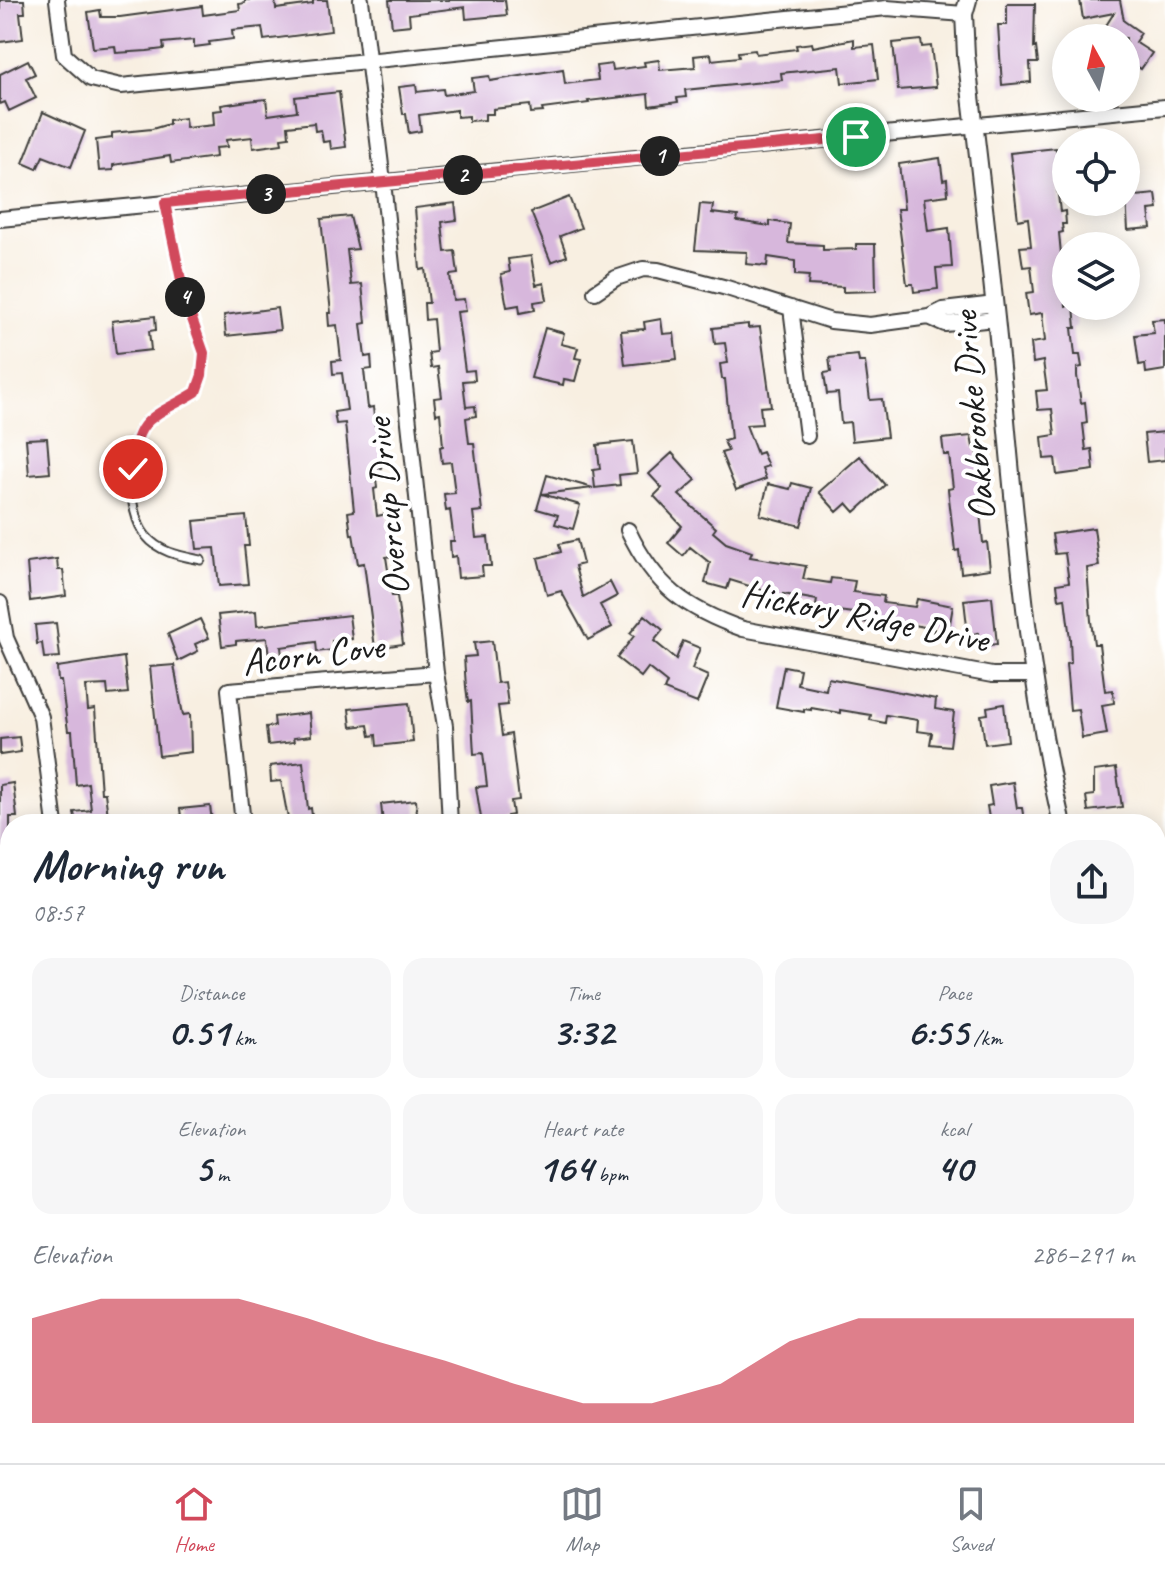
<!DOCTYPE html>
<meta charset="utf-8">
<style>
body{margin:0;font-family:Caveat,sans-serif;background:#f6f6f7;color:#1f2937;height:100vh;display:flex;flex-direction:column;font-size:30px;white-space:nowrap}
*{box-sizing:border-box;margin:0}
p{font-size:26px;color:#747a83}
.icon{flex:none;width:44px;height:44px;fill:none;stroke:currentColor;stroke-width:2;stroke-linecap:round;stroke-linejoin:round}
.map{position:relative;flex:1;overflow:hidden}
.side{position:absolute;left:0px;top:814px;width:1166px;height:650px;display:flex;flex-direction:column;background:#fff;border-radius:32px 32px 0 0;box-shadow:0 4px 20px #0003}
.side>*{flex:none}
.needle{width:52px;rotate:352deg}
.fabs{position:absolute;left:1052px;top:24px;display:grid;gap:16px}
.fabs a{display:grid;place-items:center;width:88px;height:88px;border-radius:50%;background:#fff;box-shadow:0 4px 20px #0003;font-size:40px}
.pin{position:absolute;display:grid;place-items:center;width:68px;height:68px;color:#fff;margin:-34px;border:4px solid #fff;border-radius:50%;box-shadow:0 2px 8px #0007}
.km{position:absolute;width:40px;height:40px;margin:-20px;border-radius:50%;background:#222;color:#fff;font-size:22px;line-height:40px;text-align:center}
.round{display:grid;place-items:center;flex:none;width:84px;height:84px;border-radius:32px;background:#f6f6f7}
.summary{display:flex;align-items:center;justify-content:space-between;height:136px;padding:0 32px}
h1{font-size:44px;font-weight:600;line-height:60px}
.figures{display:grid;grid-template-columns:repeat(3,1fr);gap:12px;height:136px;padding:8px 32px}
.figures div{display:grid;align-content:center;border-radius:20px;background:#f6f6f7;text-align:center}
.figures b{font-size:40px;font-weight:600}
.figures small{font-size:22px;font-weight:400}
.figures p{font-size:22px}
.chart{height:224px;padding:16px 32px}
.chart p{display:flex;justify-content:space-between}
.chart svg{width:100%;height:144px;margin-top:8px;fill:#d1495b;opacity:.7}
.menu{display:flex;justify-content:space-around;align-items:center;height:112px;border-top:2px solid #e0e1e3;background:#fff;font-size:22px;color:#747a83}
.menu a{display:grid;justify-items:center;gap:4px}
.menu .active{color:#d1495b}
.map>svg:first-child{display:block}
.building{fill:#d7b7dc}
.lines{fill:none;stroke-linecap:round;stroke-linejoin:round}
.service-casing{stroke:#3d3c3a;stroke-width:11}
.minor-casing{stroke:#3d3c3a;stroke-width:18}
.tertiary-casing{stroke:#3d3c3a;stroke-width:20}
.service{stroke:#fff;stroke-width:7}
.minor{stroke:#fff;stroke-width:14}
.tertiary{stroke:#fff;stroke-width:16}
.route-casing{stroke:#fff;stroke-width:16}
.route{stroke:#d1495b;stroke-width:10}
.labels{text-anchor:middle;dominant-baseline:central;stroke-width:8;stroke-linejoin:round;paint-order:stroke}
.street-label{font-size:38px;fill:#1c1c1c;stroke:#fff}
</style>
<div class="map">
<svg width="1165" height="1463" viewBox="0 0 1165 1463">
<rect width="100%" height="100%" fill="#fff"/>
<filter id="ink" filterUnits="userSpaceOnUse"><feTurbulence type="fractalNoise" baseFrequency=".0125" numOctaves="2"/><feDisplacementMap in="SourceGraphic" scale="16" xChannelSelector="R" yChannelSelector="G"/><feConvolveMatrix kernelMatrix="1 2 1 2 8 2 1 2 1" color-interpolation-filters="sRGB"/></filter>
<filter id="wash" filterUnits="userSpaceOnUse"><feTurbulence type="fractalNoise" baseFrequency=".006" numOctaves="4" result="noise"/><feDisplacementMap in="SourceGraphic" scale="32" xChannelSelector="R" yChannelSelector="G"/><feGaussianBlur stdDeviation="1.8" result="paint"/><feColorMatrix in="noise" values="0 0 0 0 0 0 0 0 0 0 0 0 0 0 0 0 0 1.4 0 .05"/><feComposite in="paint" operator="in"/></filter>
<g filter="url(#wash)">
<rect width="100%" height="100%" fill="#f8efe1"/>
<g id="blocks">
<path class="building" d="M0 0H24L25 13H20L23 39 0 42Z
M245 0H275L276 9 313 4V0H327L331 31 264 40 262 27 232 30 233 39 209 42 210 45 194 47V40L163 43 164 49 147 51 116 53 115 46 93 48 88 12 100 10 101 17H120L202 6 203 15 240 10 239 4 245 3Z
M389 0H505L507 15 466 19 465 7 409 14 410 25 392 27Z
M1080 0H1120L1124 21 1141 33 1135 42 1152 53 1141 69 1126 59V38H1098L1114 13 1083 19Z
M1007 4H1035L1034 48 1036 47 1038 63H1030L1031 82 1002 85 998 25H1007Z
M854 39V47L874 45 878 79 842 83 840 67 781 73 782 80 685 90 686 97 677 98 678 102 649 106 648 94 588 101 589 103 542 109 543 112 531 113 530 105 493 109V114H485V120L469 121V116L457 117V110L419 115 421 131 409 133 406 114H403L399 87 416 85 417 92 443 89 444 95 474 91 472 78 489 76 490 81 563 69 565 84 598 80 596 66 612 64 613 70 645 66 644 62 659 60 660 70 695 67 694 56 711 54 712 60 739 57 738 52 755 50 756 54 797 49 796 45 812 43 813 47Z
M921 40 922 47 931 46 936 87 898 90 893 43Z
M28 60 35 74 26 78 36 98 9 111 5 102 0 104V74Z
M339 92 346 147 331 149 330 141 323 142 321 130 315 131 314 123 288 126 289 137 281 138 282 144 253 148 252 137 226 140 227 147 215 148 216 157 171 163 170 156 113 165V170L99 171 96 140 112 138V133L152 129 169 124V120L185 118 186 128 214 125 213 111 222 110 221 105 248 101 266 99 268 115 297 111 295 97Z
M43 112 85 131 71 167 43 156 37 169 23 163Z
M1056 148 1057 153 1065 152 1066 161V176L1056 177 1060 212 1065 211 1066 224H1062L1063 232 1059 233 1066 306H1074L1076 328H1072L1075 355H1080L1082 367 1077 368V376L1081 403 1085 402 1087 423 1083 424 1086 450 1092 449 1094 470 1057 475 1055 458 1044 459 1042 437 1055 435 1052 409 1038 410 1036 391 1047 390 1043 361 1033 363 1031 343 1045 341 1042 313 1029 315 1026 293 1034 292 1031 266 1023 267 1020 247 1031 246 1028 218 1018 220 1010 153Z
M940 158 943 180 947 179 948 195 924 198 928 231 949 228 952 267 936 268 938 289 914 292 913 284H907L897 209H904L899 164Z
M1156 194 1158 209 1149 210 1151 228 1128 230 1126 197Z
M569 197 581 228 560 236 567 256 551 262 531 212Z
M455 203 457 220 442 222 445 252 455 251 458 274 450 275 453 300 464 299 466 311 457 312 465 371 474 370 475 380 463 381 466 407 475 406 476 416 466 418 469 443H474L482 511 473 512 476 538 488 537 491 566H482L483 576 458 578 456 556 451 557 450 541H454L450 510 446 511 444 494 455 493 451 462 442 463 440 447 443 446 440 413 436 414 434 398 442 397 438 367 431 368 429 353 436 352 433 319 425 320 424 303H429L425 269 420 270 415 208Z
M700 204 713 205 712 213 738 216 737 221 770 226V221L790 224 788 243 823 245V250L856 249V244H875L876 291 843 292V287L808 285 809 276 795 275V261L768 257 767 266 746 264 747 252 695 250Z
M350 216 358 249 347 250 351 285 362 284 366 323 361 324 365 357 371 356 372 369 364 370 368 408 373 407 375 426H378L382 468 375 469 377 488 374 489 377 516 387 514 392 556 386 557 392 596H397L403 644 375 648 364 563 358 564 353 534 351 535 348 512 354 511 345 423 336 424 334 412 347 410 342 373 333 374 332 361 341 360 337 325 329 326 328 313H331L321 219Z
M531 256 536 285 544 283 547 300 534 302 535 310 520 313 519 305 507 307 501 274 510 272 508 259Z
M277 308 280 330 226 336 224 315Z
M155 316 156 330 149 331 151 350 116 354 112 321Z
M661 319 663 334 674 333 677 359 625 365 621 331 645 329 644 322Z
M1165 319V370L1146 373 1145 364 1139 365 1135 335 1154 333 1152 320Z
M748 324V328L760 327 771 406 760 407 762 424 746 425 757 454 762 452 768 466 762 468 766 479 736 490 721 453 728 451 724 441 731 439 725 379H722L720 364 728 363 725 343 715 344 713 328Z
M545 328 564 333 561 344 578 348 575 358 581 359 575 381 564 379 563 385 531 378Z
M858 355 859 362H865L870 400 882 399 887 437 852 441 850 422 841 423 838 393 827 394 824 373 831 372 829 358Z
M1165 432V460L1147 462 1144 434Z
M971 436 973 447H976L983 502H979L983 543 987 542 990 569 961 573 959 550 955 551 948 489 953 488 949 455H944L942 439Z
M47 438 50 473 29 475 26 439Z
M633 441 637 473 619 475 620 485 595 488 593 470 600 469 597 445Z
M672 453 696 480 679 495 716 528 713 532 726 543 752 552 750 557 806 566 803 579 830 583 831 578 855 581 853 592 884 596 883 603 915 607 917 599 953 606 947 640 932 637 934 629 895 621V626L853 621 854 613 831 610 830 614 815 612 817 600 783 594 781 604 760 601 762 590 730 580 727 589 705 583 710 563 690 547 683 556 668 543 682 526 654 496 662 488 649 474Z
M860 456 885 485 855 512 847 503 837 512 819 492Z
M547 475 593 488 542 494 580 505 573 529 555 524 558 515 537 509Z
M792 483 811 488 801 526 760 515 768 484 790 489Z
M246 516 249 546H244L248 584 219 586 215 548 197 549 194 521Z
M1094 528 1099 566 1087 568 1091 621 1094 644H1099L1105 691 1113 690 1114 703 1102 705 1107 734 1082 738 1078 709 1070 710 1066 664 1071 663 1070 639 1065 598 1059 599 1057 584 1069 582 1065 553 1055 554 1052 534Z
M577 540 583 564 575 566 583 597 610 582 617 596 600 605 612 627 588 640 561 591 547 595 538 558 561 552 559 544Z
M57 559 58 570H63L66 596 30 601 27 563Z
M992 597 997 644 980 646 978 633 968 635 964 600Z
M256 611 257 626 349 615 352 639 332 641 333 650 317 652 316 642 281 647 282 656 269 658 267 638 236 641V644L222 646 218 615Z
M645 615 663 630 654 641 676 659 683 641 700 648 692 669 708 676 697 703 664 690 667 683 648 668 641 677 617 658 634 636 630 633Z
M200 619 209 638 195 644 198 651 178 661 168 634Z
M56 623 60 657 44 658 42 643 37 644 35 625Z
M492 641 497 683 505 682 508 705 498 706 502 736 511 734 519 800 511 801 513 815 507 816 508 824H482L476 787 487 786 483 753 474 754 471 701 468 702 466 687 464 657 476 656 474 643Z
M124 657 128 693 108 695 107 685 86 686 88 710 95 709 101 793H105L109 824H76L74 812 91 810 88 783 76 785 72 731H68L61 681H58L57 667Z
M174 665 183 715 190 714 191 752 159 756 150 667Z
M784 666 800 669 797 684 826 690 828 678 936 699 935 709 954 712 950 746 930 744 932 733 917 731 918 720 886 715 885 723 870 720 871 715 840 710V713L811 708V710L804 709V712L776 707Z
M409 703 413 742 377 746 376 735 370 736 368 725 351 727 349 709Z
M1004 704 1008 741 985 744 981 715 988 714 987 707Z
M309 713 311 736 293 738 294 742 268 745 266 727 275 726 274 717Z
M19 737 21 752 0 755V739Z
M303 762 308 809 311 808 313 824H289L281 781 271 782 270 766Z
M1116 768 1122 807 1088 811 1086 796 1094 795V771Z
M1013 782 1017 808H1022L1024 820 990 824 987 806 992 805 989 786Z
M13 783 17 817H10V845L7 846 10 907 0 908V785Z
M416 800 417 814 406 815 407 824H383L381 804Z
M210 806 212 821 204 824H182L180 809Z
M10 1142V1181L0 1182V1143Z"/>
</g>
</g>
<g filter="url(#ink)">
<use href="#blocks" fill-opacity="0" stroke="#3d3c3a" stroke-width="2"/>
<g class="lines">
<defs>
<path id="service" d="M165 203 185 299 204 353 202 375 196 392C181 401 160 409 148 420 125 442 126 513 146 536 160 553 181 556 201 560"/>
<path id="minor" d="M57 0 64 55 91 79 121 86 887 8 964 14
M361 0 383 182 436 673 445 726 450 824
M0 219 1165 107
M595 292 616 278 643 269 658 270 727 288 831 321 870 325 929 317 943 310 995 304
M791 308 807 436
M929 317 945 324 996 319
M628 530C655 587 686 609 743 629L992 675H1034
M0 603 6 638 41 717 55 824
M243 824 229 690 436 673
M1156 1078 1165 1073
M1156 1262 1165 1261
M1156 1448 1165 1447
M118 1454 119 1463
M312 1454 313 1463
M506 1454V1463
M740 1454 746 1463
M808 1463 814 1454
M1096 1463 1127 1454"/>
<path id="tertiary" d="M968 0 964 14 966 55C980 169 993 284 1004 398 1017 541 1029 684 1062 824
M1156 901 1165 900
M1156 988 1165 997
M0 1022 10 1021"/>
</defs>
<use href="#service" class="service-casing"/>
<use href="#minor" class="minor-casing"/>
<use href="#tertiary" class="tertiary-casing"/>
<use href="#service" class="service"/>
<use href="#minor" class="minor"/>
<use href="#tertiary" class="tertiary"/>
</g>
</g>
<g class="lines" filter="url(#ink)">
<defs>
<path id="route" d="M133 469C134 415 156 417 196 392L202 375 204 353 185 299 165 203 856 137"/>
</defs>
<use href="#route" class="route-casing"/>
<use href="#route" class="route"/>
</g>
<g class="labels">
<g class="street-label">
<text transform="translate(973 416) rotate(-95)">Oakbrooke Drive</text>
<text transform="translate(387 507) rotate(-96)">Overcup Drive</text>
<text transform="translate(865 616) rotate(11)">Hickory Ridge Drive</text>
<text transform="translate(313 654) rotate(-7)">Acorn Cove</text>
</g>
</g>
</svg>
<div class="fabs">
<a><svg class="needle" viewBox="-14 -14 28 28"><path d="M0-13l5 13h-10z" fill="#e53935"/><path d="M0 13l5-13h-10z" fill="#747a83"/></svg></a>
<a><svg class="icon" aria-label="locate" viewBox="0 0 24 24"><circle cx="12" cy="12" r="6"/><path d="M12 2v4M12 18v4M2 12h4M18 12h4"/></svg></a>
<a><svg class="icon" aria-label="layers" viewBox="0 0 24 24"><path d="M12 4l9 5-9 5-9-5zM3 14l9 5 9-5"/></svg></a>
</div>
<div class="pin" style="left:856px;top:137px;background:#1e9e55"><svg class="icon" aria-label="arrive" viewBox="0 0 24 24"><path d="M6 21V4h12l-3 4 3 4H6"/></svg></div>
<div class="pin" style="left:133px;top:469px;background:#d93025"><svg class="icon" aria-label="check" viewBox="0 0 24 24"><path d="M5 12l5 5 9-10"/></svg></div>
<b class="km" style="left:660px;top:156px">1</b>
<b class="km" style="left:463px;top:175px">2</b>
<b class="km" style="left:266px;top:194px">3</b>
<b class="km" style="left:185px;top:297px">4</b>
<section class="side">
<div class="summary"><div><h1>Morning run</h1><p>08:57</p></div><a class="round"><svg class="icon" aria-label="share" viewBox="0 0 24 24"><path d="M12 15V3M7 8l5-5 5 5M5 13v7h14v-7"/></svg></a></div>
<div class="figures">
<div><p>Distance</p><b>0.51<small> km</small></b></div>
<div><p>Time</p><b>3:32</b></div>
<div><p>Pace</p><b>6:55<small> /km</small></b></div>
</div>
<div class="figures">
<div><p>Elevation</p><b>5<small> m</small></b></div>
<div><p>Heart rate</p><b>164<small> bpm</small></b></div>
<div><p>kcal</p><b>40</b></div>
</div>
<div class="chart"><p><span>Elevation</span>286–291 m</p>
<svg viewBox="0 0 160 44" preserveAspectRatio="none"><path d="M0 44V12L10 6L20 6L30 6L40 12L50 19L60 25L70 32L80 38L90 38L100 32L110 19L120 12L130 12L140 12L150 12L160 12V44z"/></svg>
</div>
</section>
</div>
<nav class="menu">
<a class="active"><svg class="icon" aria-label="home" viewBox="0 0 24 24"><path d="M3 11l9-7 9 7M6 9v11h12V9"/></svg>Home</a>
<a><svg class="icon" aria-label="map" viewBox="0 0 24 24"><path d="M3 6l6-2 6 2 6-2v14l-6 2-6-2-6 2zM9 4v14M15 6v14"/></svg>Map</a>
<a><svg class="icon" aria-label="saved" viewBox="0 0 24 24"><path d="M7 4h10v16l-5-4-5 4z"/></svg>Saved</a>
</nav>
